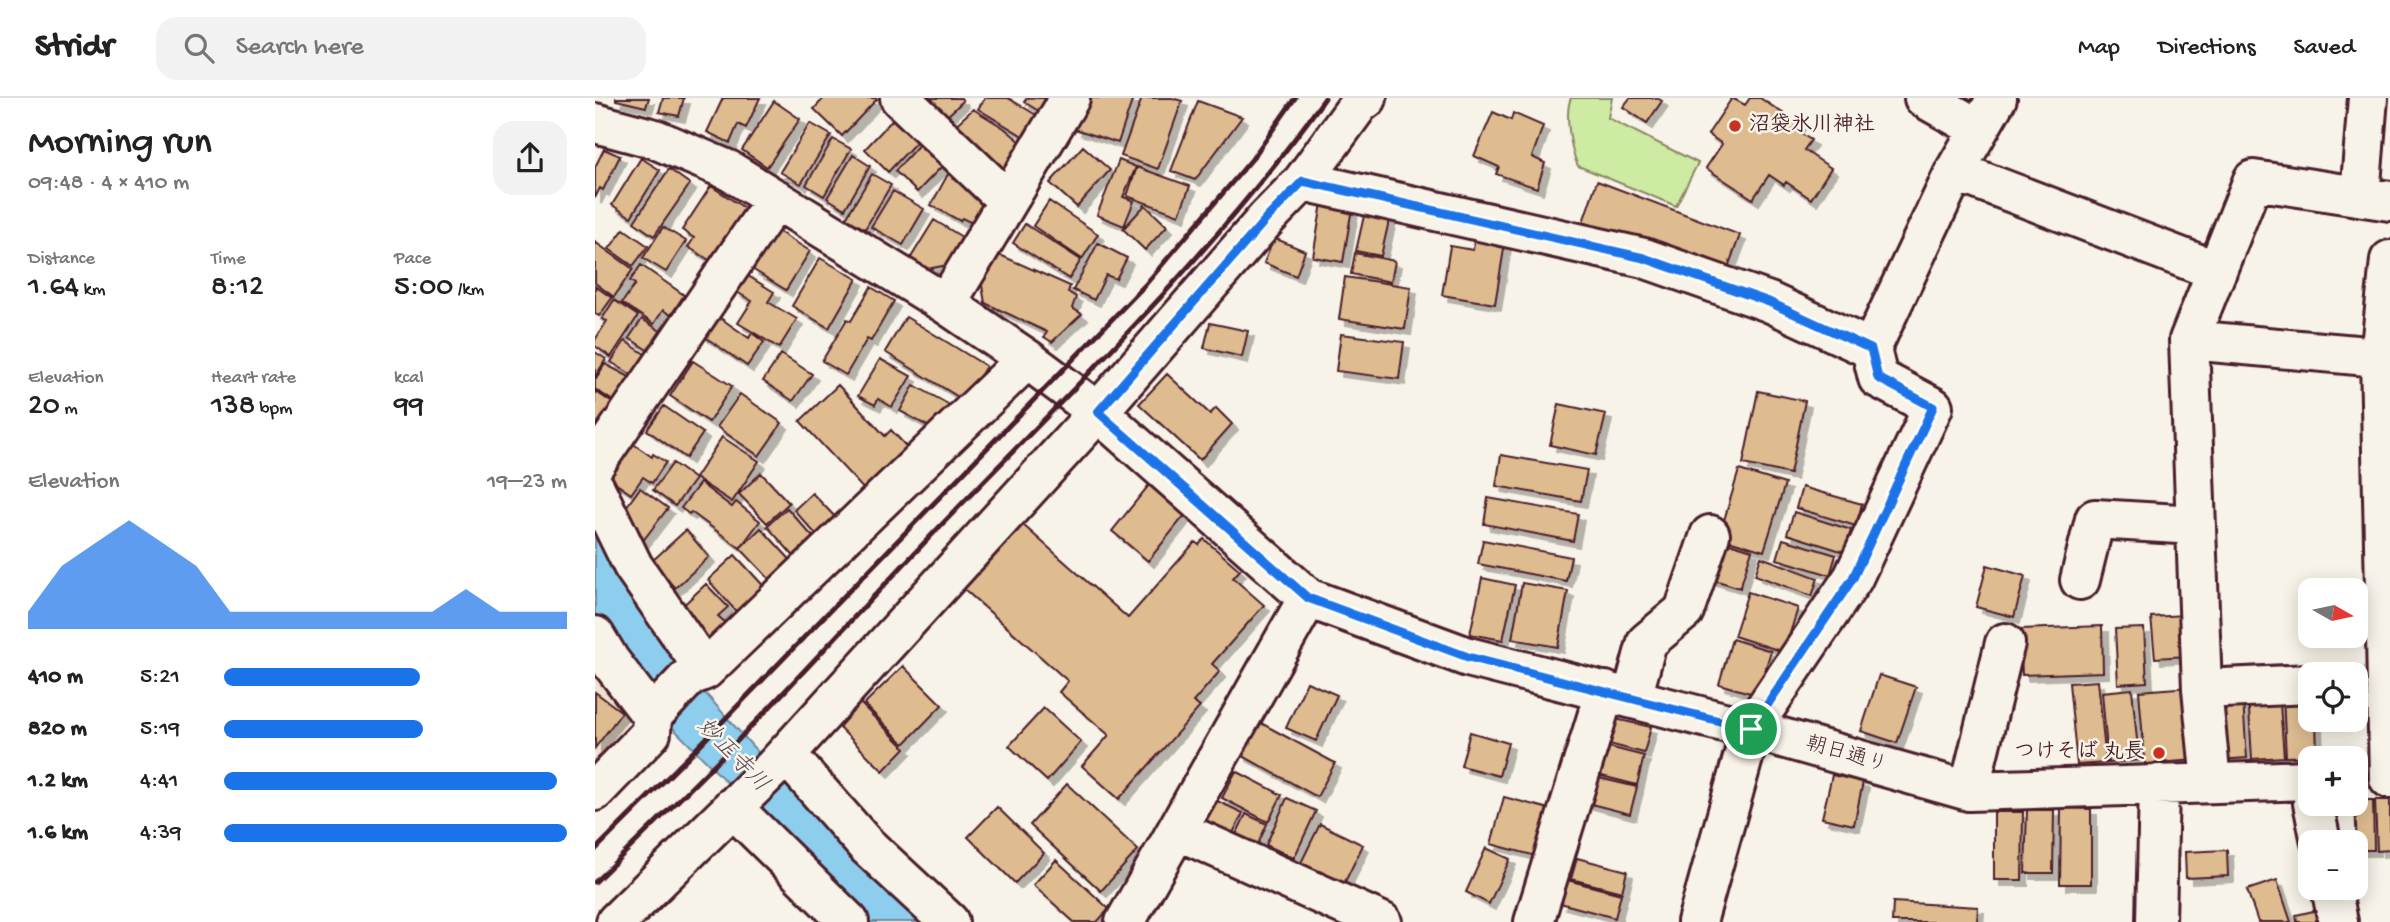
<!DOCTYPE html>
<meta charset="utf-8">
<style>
body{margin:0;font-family:"Gochi Hand","Klee One",sans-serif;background:#f2f2f2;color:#222;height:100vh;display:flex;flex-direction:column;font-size:26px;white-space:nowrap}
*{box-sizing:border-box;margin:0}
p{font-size:23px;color:#767676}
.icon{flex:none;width:38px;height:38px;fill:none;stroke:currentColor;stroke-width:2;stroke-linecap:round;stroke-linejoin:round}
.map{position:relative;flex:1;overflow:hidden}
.sheet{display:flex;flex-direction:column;background:#fff;width:595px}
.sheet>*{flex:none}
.needle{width:46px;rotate:99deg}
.tools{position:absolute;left:1703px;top:480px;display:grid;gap:14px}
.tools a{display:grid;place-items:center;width:70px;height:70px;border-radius:14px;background:#fff;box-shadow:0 4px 18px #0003;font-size:35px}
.pin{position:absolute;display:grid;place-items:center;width:60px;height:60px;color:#fff;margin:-30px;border:4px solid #fff;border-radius:50%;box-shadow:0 2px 7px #0007}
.round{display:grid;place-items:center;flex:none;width:74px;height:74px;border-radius:21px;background:#f2f2f2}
.summary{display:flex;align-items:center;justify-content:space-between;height:119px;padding:0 28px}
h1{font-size:38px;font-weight:600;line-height:52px}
.figures{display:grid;grid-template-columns:repeat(3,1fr);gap:10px;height:119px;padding:7px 28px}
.figures div{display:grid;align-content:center}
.figures b{font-size:30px;font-weight:600}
.figures small{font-size:19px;font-weight:400}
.figures p{font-size:19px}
.chart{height:196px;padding:14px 28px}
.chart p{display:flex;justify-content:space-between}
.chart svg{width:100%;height:126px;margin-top:7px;fill:#1a73e8;opacity:.7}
ul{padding:0 28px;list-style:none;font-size:23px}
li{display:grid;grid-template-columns:112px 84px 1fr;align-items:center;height:52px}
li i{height:18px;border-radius:9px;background:#1a73e8}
header{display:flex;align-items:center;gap:42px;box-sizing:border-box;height:98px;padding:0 35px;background:#fff;border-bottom:2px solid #e0e0e0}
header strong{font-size:33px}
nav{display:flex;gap:38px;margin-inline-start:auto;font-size:24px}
.search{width:490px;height:63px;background:#f2f2f2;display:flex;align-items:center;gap:18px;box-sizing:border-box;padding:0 24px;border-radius:21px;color:#767676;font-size:26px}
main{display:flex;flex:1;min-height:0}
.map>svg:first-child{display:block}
.built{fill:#f0e2ce}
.green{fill:#cdeba2;stroke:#8c8566;stroke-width:2}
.water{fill:#8dceee;stroke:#7288a0;stroke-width:2}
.building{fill:#debc90;stroke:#4a1f2b;stroke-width:2;filter:url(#shadow)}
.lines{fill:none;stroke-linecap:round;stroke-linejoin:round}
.minor-casing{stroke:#4a1f2b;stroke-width:44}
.minor{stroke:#f7f3e8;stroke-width:38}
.rail{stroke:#4a1f2b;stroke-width:5}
.route-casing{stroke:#fff;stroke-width:14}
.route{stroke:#1a73e8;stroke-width:9}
.poi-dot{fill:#c8321e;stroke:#f7f3e8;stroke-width:2.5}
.labels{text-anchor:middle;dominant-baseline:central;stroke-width:5;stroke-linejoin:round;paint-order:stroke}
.poi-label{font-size:21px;font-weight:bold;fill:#4a1f2b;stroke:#f7f3e8;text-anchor:start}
.street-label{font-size:21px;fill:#4a1f2b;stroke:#f7f3e8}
.water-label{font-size:23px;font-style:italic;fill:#5b4b5c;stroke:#f7f3e8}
</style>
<header>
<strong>Stridr</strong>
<div class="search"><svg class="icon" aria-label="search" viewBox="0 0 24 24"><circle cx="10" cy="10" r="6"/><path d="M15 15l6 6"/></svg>Search here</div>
<nav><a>Map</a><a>Directions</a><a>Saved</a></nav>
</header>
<main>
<section class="sheet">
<div class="summary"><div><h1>Morning run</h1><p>09:48 · 4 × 410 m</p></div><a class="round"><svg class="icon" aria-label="share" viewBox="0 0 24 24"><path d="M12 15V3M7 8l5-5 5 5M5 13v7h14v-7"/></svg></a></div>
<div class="figures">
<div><p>Distance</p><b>1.64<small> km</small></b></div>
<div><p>Time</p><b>8:12</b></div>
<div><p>Pace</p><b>5:00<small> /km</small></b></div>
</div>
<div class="figures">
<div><p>Elevation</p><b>20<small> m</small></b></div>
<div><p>Heart rate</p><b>138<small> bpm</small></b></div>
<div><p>kcal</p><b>99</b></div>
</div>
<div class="chart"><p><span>Elevation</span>19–23 m</p>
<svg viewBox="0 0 160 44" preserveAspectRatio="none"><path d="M0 44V38L10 22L20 14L30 6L40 14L50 22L60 38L70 38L80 38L90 38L100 38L110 38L120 38L130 30L140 38L150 38L160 38V44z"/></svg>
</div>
<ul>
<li><b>410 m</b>5:21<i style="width:57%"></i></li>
<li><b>820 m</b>5:19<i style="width:58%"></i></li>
<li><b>1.2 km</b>4:41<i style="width:97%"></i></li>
<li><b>1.6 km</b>4:39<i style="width:100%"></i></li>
</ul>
</section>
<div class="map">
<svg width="1795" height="824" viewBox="0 0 1795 824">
<defs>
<filter id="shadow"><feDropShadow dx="6" dy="6" stdDeviation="0" flood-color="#0004"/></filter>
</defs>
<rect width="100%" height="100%" fill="#f7f3e8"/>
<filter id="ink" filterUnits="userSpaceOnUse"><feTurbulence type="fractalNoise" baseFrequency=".0143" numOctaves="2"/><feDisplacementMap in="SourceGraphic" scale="14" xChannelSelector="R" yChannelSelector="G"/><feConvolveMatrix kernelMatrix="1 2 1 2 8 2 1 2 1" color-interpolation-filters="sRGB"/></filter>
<g filter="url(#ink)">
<path class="built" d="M0 562 34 616 28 643 0 672Z"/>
<path class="green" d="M976 0H1017L1013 20 1103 65 1081 108 983 68C976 53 969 15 976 0Z"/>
<path class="water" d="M0 422 79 560 159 650 335 824H270L77 629 51 595 0 517Z"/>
<path class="building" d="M21 0H54L51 9 21 2Z
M68 0H89L84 18 64 14Z
M128 0H165L151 30 143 26 135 45 112 34Z
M229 0H281L282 1 247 38 219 11Z
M328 0H366L368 3 348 22Z
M390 0H413L443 18 431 40 383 11Z
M432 0H457L447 15 429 4Z
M496 0H538L523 45 480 31 487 12 491 13Z
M547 0H577L587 3 563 71 526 58Z
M1035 0H1062L1067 3 1052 25 1028 9Z
M1137 0 1150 7 1155 0H1165L1204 26 1200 32 1216 42 1209 52 1236 70 1216 101 1191 84 1189 87 1174 77 1158 101 1111 70 1127 46 1113 36Z
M179 3 205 21 172 69 147 52Z
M603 3 647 19 600 82 576 73Z
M378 11 409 30 431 48 403 83 355 32Z
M898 14 916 22 918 15 948 28 937 59 950 65 942 90 901 76 904 69 879 58Z
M301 18 325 40 293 74 270 51Z
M215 25 236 37 206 86 185 74Z
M238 41 256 51 229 98 211 87Z
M328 42 351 64 322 94 300 73Z
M488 48 515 72 482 109 455 85Z
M9 51 25 58 8 92 5 90 0 100V69Z
M258 57 275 68 250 111 232 100Z
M46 60 65 72 36 119 17 107Z
M524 62 541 69 528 99 539 103 529 128 502 117Z
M542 69 595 88 584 117 532 98Z
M74 71 95 86 59 138 39 124Z
M277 76 296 87 270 131 251 120Z
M353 76 382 91 389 113 381 127 367 120 365 123 336 107Z
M1002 83 1145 137 1132 172 988 124Z
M116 88 151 111 124 168 93 149 99 140 87 132Z
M298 93 329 111 308 147 276 129Z
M728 99 758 104 748 164 718 159Z
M454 103 503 136 487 161 438 128Z
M550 107 572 128 550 152 528 131Z
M771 109 796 114 786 158 761 153Z
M339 122 372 142 358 166 332 171 315 161Z
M430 126 486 162 474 181 418 145Z
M68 129 91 143 71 174 48 160Z
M29 131 53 148 38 168 14 151Z
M181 132 215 153 191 192 157 171Z
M679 140 710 153 701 178 669 165Z
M880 140 910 145 900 206 847 197 855 148 878 152Z
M0 144 38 171 19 199 0 185Z
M503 145 532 160 521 181 511 177 499 202 478 192Z
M760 155 800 163 796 184 756 176Z
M405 157 475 188 473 194 481 199 477 210 487 216 457 244 449 239 452 234 390 205 386 182Z
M225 160 262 181 234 230 197 208Z
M46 167 89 197 76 217 68 212 59 226 27 205 40 186 35 183Z
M150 176 179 194 173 204 202 221 184 250 143 225 157 203 140 193Z
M750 179 816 189 810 231 744 221Z
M0 188 17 200 4 218 0 216Z
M276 189 299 203 276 243 272 241 251 277 227 263 252 221 256 223Z
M19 202 43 218 16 259 0 248V242L12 223 7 221Z
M121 217 154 240 157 235 169 244 152 268 107 237Z
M311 219 391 268 370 303 290 254Z
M47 221 73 238 60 257 34 240Z
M615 225 653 233 647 259 609 250Z
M746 236 809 244 804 281 741 273Z
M30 243 59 262 45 282 16 264Z
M0 254 11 261 0 279Z
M186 256 217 276 198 303 168 283Z
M285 261 316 278 297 309 283 301 280 307 263 298Z
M98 263 137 288 114 324 75 298Z
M10 266 44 284 27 309 0 291V282Z
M572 276 615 316 621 310 637 326 605 362 544 306Z
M243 287 290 338 296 332 320 358 273 396 205 323Z
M319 287 362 311 347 336 305 313Z
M0 293 26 311 0 333Z
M1163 293 1210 303 1195 376 1148 366Z
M145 296 187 325 164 358 122 329Z
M964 306 1011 316 1001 357 955 347Z
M69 308 108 335 91 360 52 332Z
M127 339 164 363 137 404 100 380Z
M37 345 57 359 58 356 71 364 57 385 48 379 36 396 13 380Z
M906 357 992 372 986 403 901 388Z
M78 365 100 381 80 408 58 392Z
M1144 372 1190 386 1169 453 1124 439Z
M166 375 194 405 172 425 144 396Z
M105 385 137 409 141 404 165 423 145 450 96 414 94 416 86 410Z
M554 387 590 417 553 463 517 433Z
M1207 389 1267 406 1261 428 1201 410Z
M45 390 73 410 47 444 29 412Z
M217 395 245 424 226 442 199 412Z
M893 400 983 416 978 443 889 426Z
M192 410 225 447 205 465 172 428Z
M1199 414 1256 432 1249 454 1192 436Z
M427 426 533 520 600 444 604 447 609 441 645 472 638 480 669 507 617 566 625 573 598 604 605 609 524 701 487 668 514 637 464 594 473 583 369 491Z
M166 430 201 468 180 487 145 450Z
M91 432 114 459 80 490 56 464Z
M1188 441 1241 457 1235 477 1182 461Z
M888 442 976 459 971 483 883 466Z
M1128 443 1157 452 1145 490 1116 481Z
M140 457 175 495 147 520 113 482Z
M1166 459 1223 480 1217 498 1160 477Z
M1392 467 1430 478 1419 519 1381 509Z
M887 480 920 487 908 542 875 536Z
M927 485 973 493 963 549 917 541Z
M111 486 133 509 123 518 132 526 112 545 82 513Z
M1153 494 1203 510 1189 554 1139 538Z
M1590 517 1593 558 1560 560 1556 519Z
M1507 528 1508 574 1427 577 1425 531Z
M1549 530 1552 584 1523 586 1520 531Z
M1137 541 1176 553 1162 597 1124 586Z
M308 568 347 607 309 646 269 606Z
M1284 577 1321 589 1302 645 1266 633Z
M1503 583 1511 665 1482 667 1474 585Z
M712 584 742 597 721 643 691 630Z
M1595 589 1601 662 1550 666 1544 593Z
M1537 591 1544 662 1513 665 1507 594Z
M1684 593 1689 659 1657 661 1653 595Z
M0 594 27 614 0 650Z
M1688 597H1715V621H1721L1722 658 1691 659Z
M1648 603 1652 660 1624 662 1620 605Z
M265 605 310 650 288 673 242 627Z
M449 610 486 644 452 683 414 648Z
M1016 620 1056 629 1049 655 1010 645Z
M664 624 740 665 722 699 646 657Z
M875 634 913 645 904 678 866 668Z
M1002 646 1049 658 1042 687 995 675Z
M641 673 687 697 673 724 627 700Z
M1237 677 1268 684 1259 727 1227 720Z
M995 678 1042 689 1035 716 988 704Z
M472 686 543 752 506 793 435 727Z
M909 699 954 711 941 758 896 746Z
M692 700 721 713 699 760 671 747Z
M620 702 648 715 635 741 608 728Z
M1760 702H1778L1779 752H1762Z
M1780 702H1795V752L1782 753Z
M402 709 449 755 420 785 373 739Z
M1466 710 1496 711V786H1465Z
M1432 712H1459L1458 775H1430Z
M1399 714H1428L1427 782H1399Z
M651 716 672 726 660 753 638 743Z
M725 726 768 747 745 794 702 773Z
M891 750 915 761 894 806 871 794Z
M1632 752 1633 778 1591 780 1590 754Z
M982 760 1032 773 1027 794 976 781Z
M461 762 514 811 502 824H479L438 787Z
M972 782 1026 796 1020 820 965 805Z
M1682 782 1696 824H1663L1652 792Z
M1298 804 1383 809 1382 824H1297Z
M1727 811 1730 824H1702L1701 817Z"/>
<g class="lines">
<defs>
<path id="minor" d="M305 0 412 102
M1329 0 1384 31
M0 25 60 41 133 72 351 206 432 261 503 314 713 500 873 559 1156 631 1374 693 1715 682
M1360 73 1622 173
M708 83 1049 160 1174 204 1276 251
M1765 98 1773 0
M351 206 475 0
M1594 242 1795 260
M0 366 181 101
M0 390 38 468 110 572
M1485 482 1500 421 1601 427
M0 538 15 563 57 618 56 635 0 693
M1607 591 1715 586
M1037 600 1052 544 1089 513 1115 437
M57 618 95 578 110 572 432 261
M191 656 271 747 354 824
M1794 680 1785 259 1795 162
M1616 685 1607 591 1594 242 1658 82 1795 103
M1374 693 1410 545
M1718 705 1726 744
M137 709 254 824
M582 732 787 824
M1736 789 1743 824
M21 824 179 669 503 314 672 120 708 83 764 6 772 0
M530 824 713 500
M939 824 1010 593
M1102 824 1156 631 1258 480 1338 309 1283 280 1276 251 1360 73 1402 0
M1561 824 1564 686"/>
</defs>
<use href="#minor" class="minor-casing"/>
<use href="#minor" class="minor"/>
<path class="rail" d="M0 752 99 653 550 187 657 61 700 0
M0 784C49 736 98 689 145 640 217 566 285 490 356 417 486 283 621 152 730 0"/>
</g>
</g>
<g class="lines" filter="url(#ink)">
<defs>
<path id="route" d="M708 83 1049 160 1174 204 1276 251 1283 280 1338 309 1258 480 1156 631 873 559 713 500 503 314 672 120Z"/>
</defs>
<use href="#route" class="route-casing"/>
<use href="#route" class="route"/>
</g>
<g class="poi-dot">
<circle cx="1140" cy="28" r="7"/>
<circle cx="1564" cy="655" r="7"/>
</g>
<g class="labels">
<g class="poi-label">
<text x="1154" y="28">沼袋氷川神社</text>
<text x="1550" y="655" text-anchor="end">つけそば 丸長</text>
</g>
<g class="street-label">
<text transform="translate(1251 658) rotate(16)">朝日通り</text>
</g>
<g class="water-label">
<text transform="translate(137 658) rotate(46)">妙正寺川</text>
</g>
</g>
</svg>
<div class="tools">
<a><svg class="needle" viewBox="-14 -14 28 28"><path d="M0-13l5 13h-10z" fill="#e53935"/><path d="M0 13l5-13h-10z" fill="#767676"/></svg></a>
<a><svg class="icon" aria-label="locate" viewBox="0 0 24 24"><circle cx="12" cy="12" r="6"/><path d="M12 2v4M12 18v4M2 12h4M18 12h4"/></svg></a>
<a>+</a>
<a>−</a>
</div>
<div class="pin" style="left:1156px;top:631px;background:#1e9e55"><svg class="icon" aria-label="arrive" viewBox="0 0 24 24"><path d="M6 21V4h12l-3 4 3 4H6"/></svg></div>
</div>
</main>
